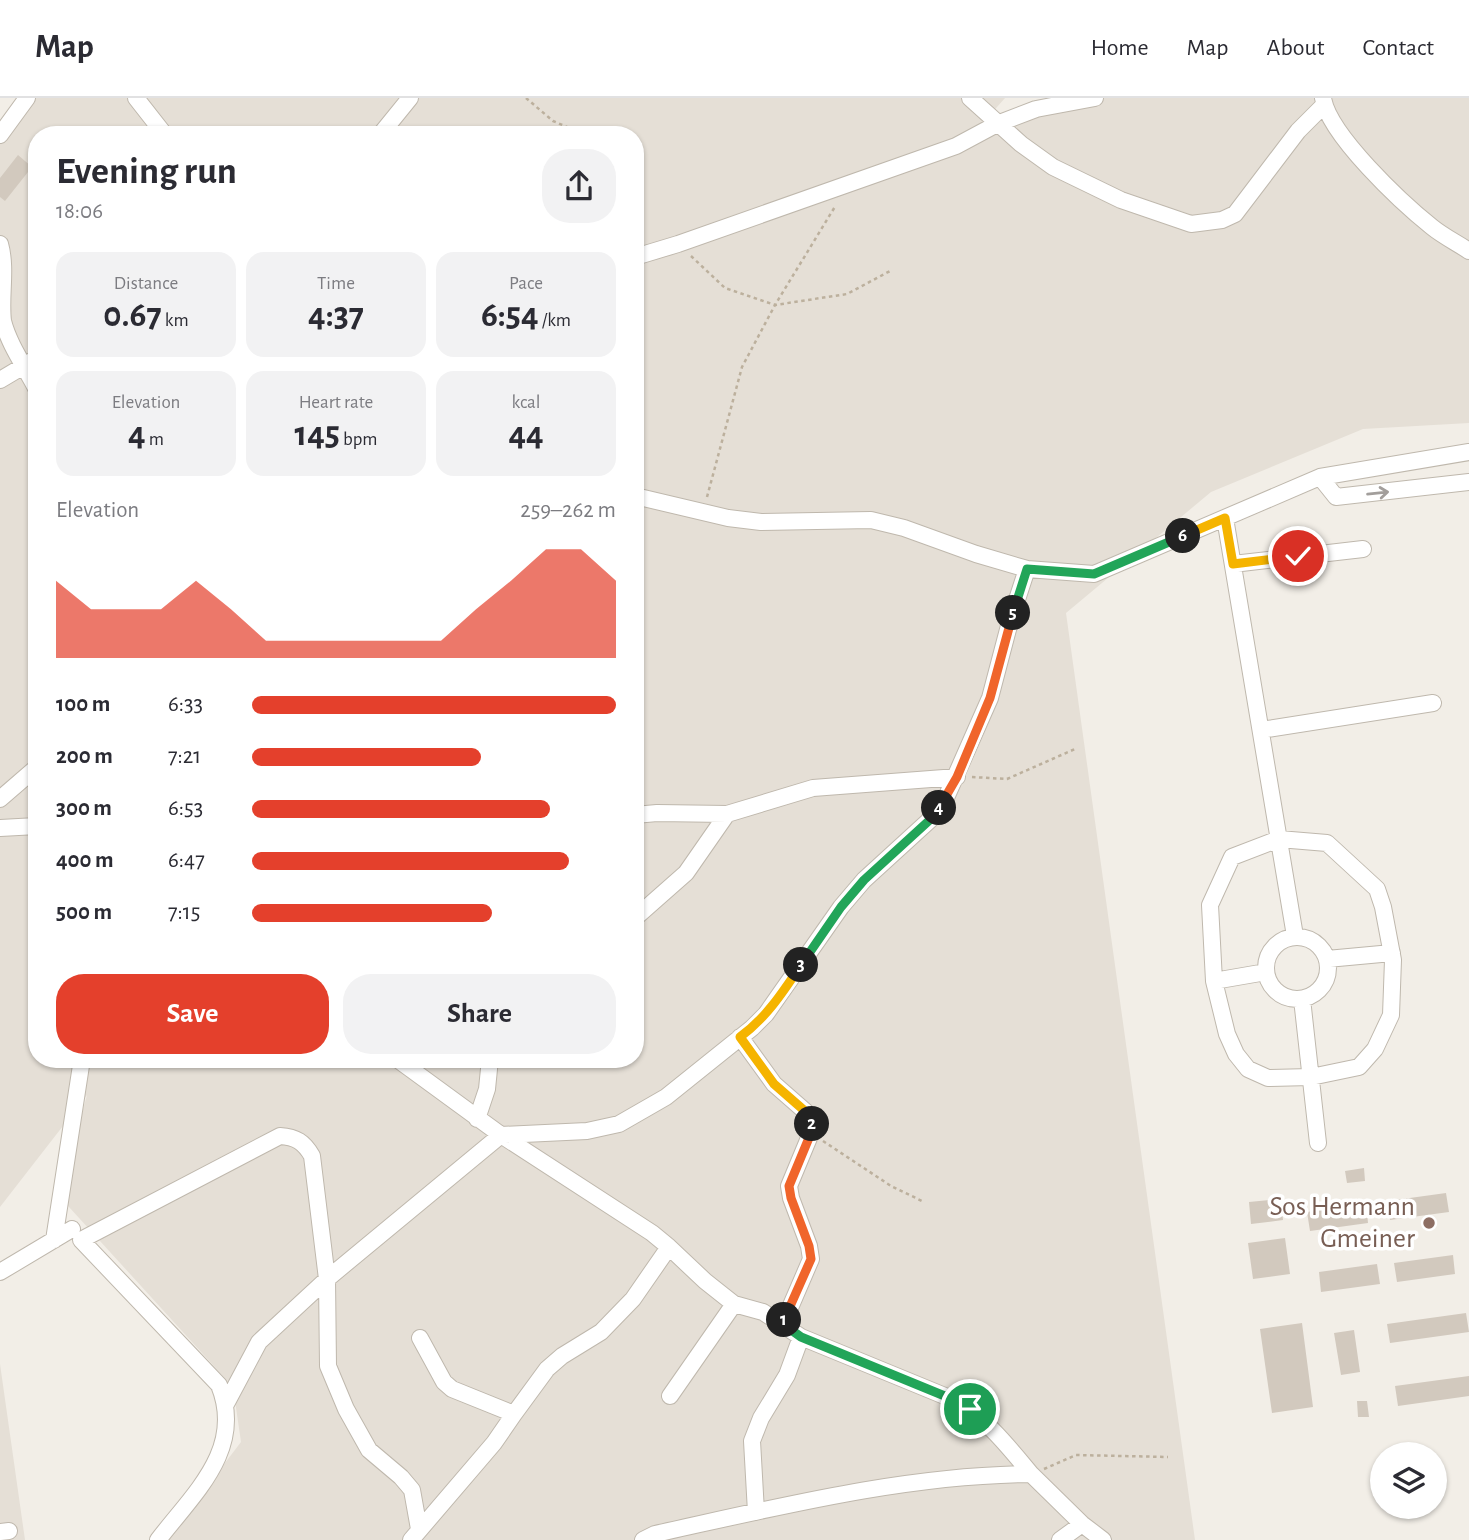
<!DOCTYPE html>
<meta charset="utf-8">
<style>
body{margin:0;font-family:"Alegreya Sans",sans-serif;background:#f2f2f3;color:#2b2b33;height:100vh;display:flex;flex-direction:column;font-size:26px;white-space:nowrap}
*{box-sizing:border-box;margin:0}
p{font-size:23px;color:#7c7c81}
.icon{flex:none;width:38px;height:38px;fill:none;stroke:currentColor;stroke-width:2;stroke-linecap:round;stroke-linejoin:round}
.map{position:relative;flex:1;overflow:hidden}
.sheet{position:absolute;left:28px;top:28px;width:616px;height:942px;display:flex;flex-direction:column;background:#fff;border-radius:28px;box-shadow:0 2px 5px #0004}
.sheet>*{flex:none}
.buttons{position:absolute;left:1370px;top:1344px;display:grid;gap:14px}
.buttons a{display:grid;place-items:center;width:77px;height:77px;border-radius:50%;background:#fff;box-shadow:0 2px 5px #0004;font-size:35px}
.pin{position:absolute;display:grid;place-items:center;width:60px;height:60px;color:#fff;margin:-30px;border:4px solid #fff;border-radius:50%;box-shadow:0 2px 7px #0007}
.km{position:absolute;width:35px;height:35px;margin:-18px;border-radius:50%;background:#222;color:#fff;font-size:19px;line-height:35px;text-align:center}
.round{display:grid;place-items:center;flex:none;width:74px;height:74px;border-radius:28px;background:#f2f2f3}
.summary{display:flex;align-items:center;justify-content:space-between;height:119px;padding:0 28px}
h1{font-size:38px;font-weight:700;line-height:52px}
.stats{display:grid;grid-template-columns:repeat(3,1fr);gap:10px;height:119px;padding:7px 28px}
.stats div{display:grid;align-content:center;border-radius:18px;background:#f2f2f3;text-align:center}
.stats b{font-size:35px;font-weight:700}
.stats small{font-size:19px;font-weight:400}
.stats p{font-size:19px}
.chart{height:196px;padding:14px 28px}
.chart p{display:flex;justify-content:space-between}
.chart svg{width:100%;height:126px;margin-top:7px;fill:#e4402c;opacity:.7}
.primary-button{display:flex;gap:14px;margin-top:auto;padding:14px 28px}
.primary-button a{flex:1;height:80px;border-radius:28px;background:#e4402c;color:#fff;font-size:28px;font-weight:700;line-height:80px;text-align:center}
.primary-button a+a{background:#f2f2f3;color:#2b2b33}
ul{padding:0 28px;list-style:none;font-size:23px}
li{display:grid;grid-template-columns:112px 84px 1fr;align-items:center;height:52px}
li i{height:18px;border-radius:9px;background:#e4402c}
header{display:flex;align-items:center;gap:42px;box-sizing:border-box;height:98px;padding:0 35px;background:#fff;border-bottom:2px solid #e1e1e2}
header strong{font-size:33px}
nav{display:flex;gap:38px;margin-inline-start:auto;font-size:24px}
.map>svg:first-child{display:block}
.residential{fill:#e5dfd6;fill-rule:evenodd}
.building{fill:#d2c9be}
.lines{fill:none;stroke-linecap:round;stroke-linejoin:round}
.minor-casing{stroke:#bfb8ad;stroke-width:18}
.path{stroke:#bcb09d;stroke-width:2.5;stroke-dasharray:3.5 3.5;stroke-linecap:butt}
.minor{stroke:#fff;stroke-width:16}
.oneway{stroke:#a29e9b}
.split-1-casing{stroke:#fff;stroke-width:14}
.split-2-casing{stroke:#fff;stroke-width:14}
.split-3-casing{stroke:#fff;stroke-width:14}
.split-4-casing{stroke:#fff;stroke-width:14}
.split-5-casing{stroke:#fff;stroke-width:14}
.split-6-casing{stroke:#fff;stroke-width:14}
.split-7-casing{stroke:#fff;stroke-width:14}
.split-1{stroke:#22a559;stroke-width:9}
.split-2{stroke:#f0652b;stroke-width:9}
.split-3{stroke:#f5b400;stroke-width:9}
.split-4{stroke:#22a559;stroke-width:9}
.split-5{stroke:#f0652b;stroke-width:9}
.split-6{stroke:#22a559;stroke-width:9}
.split-7{stroke:#f5b400;stroke-width:9}
.education-dot{fill:#8d6e63;stroke:#fff;stroke-width:2.5}
.labels{text-anchor:middle;dominant-baseline:central;stroke-width:7;stroke-linejoin:round;paint-order:stroke}
.education-label{font-size:28px;fill:#785e54;stroke:#fff;text-anchor:end}
</style>
<header>
<strong>Map</strong>
<nav><a>Home</a><a>Map</a><a>About</a><a>Contact</a></nav>
</header>
<div class="map">
<svg width="1469" height="1442" viewBox="0 0 1469 1442">
<rect width="100%" height="100%" fill="#f2eee7"/>
<path class="residential" d="M32 0H1005L982 26 1096 0H1469V325L1363 331 1211 394 1066 515 1195 1442H166L241 1344 233 1289 59 1098 87 997 0 1109V26ZM37 37H635V961H37Z
M0 1266 25 1442H0Z"/>
<path class="building" d="M18 57 32 69 5 103 0 99V80Z
M1364 1070 1365 1083 1347 1085 1345 1073Z
M1446 1095 1449 1114 1390 1122 1388 1103Z
M1281 1101 1283 1122 1251 1126 1249 1104Z
M1366 1105 1368 1125 1310 1133 1307 1114Z
M1285 1140 1290 1176 1253 1181 1248 1145Z
M1453 1157 1455 1176 1397 1184 1394 1165Z
M1377 1166 1380 1186 1321 1194 1319 1174Z
M1466 1215 1469 1234 1390 1245 1387 1226Z
M1302 1225 1313 1309 1272 1315 1260 1231Z
M1354 1232 1360 1274 1341 1277 1334 1235Z
M1469 1278V1298L1398 1308 1395 1288Z
M1357 1303H1367L1369 1319H1358Z"/>
<g class="lines">
<defs>
<path id="minor" d="M136 0 165 37
M970 0 1021 46 1053 69 1121 102 1191 126 1222 122 1235 116 1298 33 1324 7
M1323 0C1329 37 1402 105 1432 129 1443 138 1457 145 1469 153
M0 37 27 0
M380 37 410 0
M0 146C7 171 0 198 3 223 9 247 26 270 37 292
M635 159 678 146 956 48 997 26 1036 11 1095 0
M0 282 37 260
M1320 379 1336 399 1469 384
M635 398 728 420 761 424 871 422 904 430 976 456 1027 471 1094 476 1320 379 1469 354
M1225 420 1295 838
M1233 466 1363 451
M1261 632 1433 605
M0 701 37 669
M635 717 657 715 727 716 813 690 957 679
M0 730 37 728
M1279 741 1327 745 1377 791 1383 809 1393 862 1391 917 1375 951 1359 969 1311 979 1268 980 1248 971 1236 956 1227 936 1214 883 1210 807 1232 759Z
M635 820 686 775 727 716
M1266 870a31 31 0 1 1 62 0a31 31 0 1 1-62 0Z
M1327 861 1392 855
M1214 883 1266 874
M1302 901 1318 1045
M740 939 774 986 806 1014 812 1025 811 1035 789 1088 791 1100 809 1148 811 1161 783 1226
M397 961 501 1037 587 1033 619 1026 666 999 752 930 766 916 841 809 864 782 933 719 945 702 990 600 1011 520 1027 471
M477 1021 487 991 490 961
M54 1142 82 961
M0 1174 72 1131
M420 1240 444 1284 452 1291 514 1316 547 1271 562 1258 601 1234 633 1201 669 1149
M670 1298 734 1206
M226 1306 259 1244 327 1181 501 1037 652 1135 669 1149 705 1183 734 1206 763 1214 801 1239 952 1301C985 1319 1007 1347 1031 1376
M756 1414 752 1343 761 1320 787 1277 801 1239
M0 1434 9 1433
M158 1442C194 1395 245 1351 219 1287L81 1142 280 1038C296 1039 304 1044 312 1058L327 1181 328 1268 346 1311 369 1352 401 1379 412 1392 419 1431
M411 1442 494 1345 514 1316
M643 1442 655 1436C778 1409 905 1377 1031 1376L1082 1426 1103 1442
M1060 1442 1082 1426"/>
</defs>
<use href="#minor" class="minor-casing"/>
<path class="path" d="M526 0 553 23 586 37
M691 158 725 190 775 207 847 196 890 173
M707 399 742 269 775 207 836 107
M972 679 1007 681 1075 651
M823 1043 891 1088 922 1103
M1044 1371 1076 1357 1168 1359"/>
<use href="#minor" class="minor"/>
</g>
<defs><path id="oneway-shaft" d="M-6 0H5M1.5-3L5.5 0L1.5 3" fill="none" stroke-width="1.6" stroke-linecap="round" stroke-linejoin="round" transform="scale(1.75)"/></defs>
<use class="oneway" href="#oneway-shaft" transform="translate(1378 395) rotate(-6)"/>
<g class="lines">
<defs>
<path id="split-1" d="M784 1222 783 1226 801 1239 952 1301 970 1311"/>
<path id="split-2" d="M784 1222 811 1161 809 1148 791 1100 789 1088 811 1035 812 1026"/>
<path id="split-3" d="M801 867C783 894 766 920 740 939L774 986 806 1014 812 1026"/>
<path id="split-4" d="M801 867 841 809 864 782 933 719 939 710"/>
<path id="split-5" d="M939 710 957 679 990 600 1013 515"/>
<path id="split-6" d="M1013 515 1027 471 1094 476 1183 438"/>
<path id="split-7" d="M1183 438 1225 420 1233 466 1298 458"/>
</defs>
<use href="#split-1" class="split-1-casing"/>
<use href="#split-2" class="split-2-casing"/>
<use href="#split-3" class="split-3-casing"/>
<use href="#split-4" class="split-4-casing"/>
<use href="#split-5" class="split-5-casing"/>
<use href="#split-6" class="split-6-casing"/>
<use href="#split-7" class="split-7-casing"/>
<use href="#split-1" class="split-1"/>
<use href="#split-2" class="split-2"/>
<use href="#split-3" class="split-3"/>
<use href="#split-4" class="split-4"/>
<use href="#split-5" class="split-5"/>
<use href="#split-6" class="split-6"/>
<use href="#split-7" class="split-7"/>
</g>
<circle class="education-dot" cx="1429" cy="1125" r="7"/>
<g class="labels">
<g class="education-label">
<text x="1415" y="1109">Sos Hermann<tspan x="1415" dy="32">Gmeiner</tspan></text>
</g>
</g>
</svg>
<div class="buttons">
<a><svg class="icon" aria-label="layers" viewBox="0 0 24 24"><path d="M12 4l9 5-9 5-9-5zM3 14l9 5 9-5"/></svg></a>
</div>
<div class="pin" style="left:970px;top:1311px;background:#1e9e55"><svg class="icon" aria-label="arrive" viewBox="0 0 24 24"><path d="M6 21V4h12l-3 4 3 4H6"/></svg></div>
<div class="pin" style="left:1298px;top:458px;background:#d93025"><svg class="icon" aria-label="check" viewBox="0 0 24 24"><path d="M5 12l5 5 9-10"/></svg></div>
<b class="km" style="left:784px;top:1222px">1</b>
<b class="km" style="left:812px;top:1026px">2</b>
<b class="km" style="left:801px;top:867px">3</b>
<b class="km" style="left:939px;top:710px">4</b>
<b class="km" style="left:1013px;top:515px">5</b>
<b class="km" style="left:1183px;top:438px">6</b>
<section class="sheet">
<div class="summary"><div><h1>Evening run</h1><p>18:06</p></div><a class="round"><svg class="icon" aria-label="share" viewBox="0 0 24 24"><path d="M12 15V3M7 8l5-5 5 5M5 13v7h14v-7"/></svg></a></div>
<div class="stats">
<div><p>Distance</p><b>0.67<small> km</small></b></div>
<div><p>Time</p><b>4:37</b></div>
<div><p>Pace</p><b>6:54<small> /km</small></b></div>
</div>
<div class="stats">
<div><p>Elevation</p><b>4<small> m</small></b></div>
<div><p>Heart rate</p><b>145<small> bpm</small></b></div>
<div><p>kcal</p><b>44</b></div>
</div>
<div class="chart"><p><span>Elevation</span>259–262 m</p>
<svg viewBox="0 0 160 44" preserveAspectRatio="none"><path d="M0 44V17L10 27L20 27L30 27L40 17L50 27L60 38L70 38L80 38L90 38L100 38L110 38L120 27L130 17L140 6L150 6L160 17V44z"/></svg>
</div>
<ul>
<li><b>100 m</b>6:33<i style="width:100%"></i></li>
<li><b>200 m</b>7:21<i style="width:63%"></i></li>
<li><b>300 m</b>6:53<i style="width:82%"></i></li>
<li><b>400 m</b>6:47<i style="width:87%"></i></li>
<li><b>500 m</b>7:15<i style="width:66%"></i></li>
</ul>
<div class="primary-button"><a>Save</a><a>Share</a></div>
</section>
</div>
